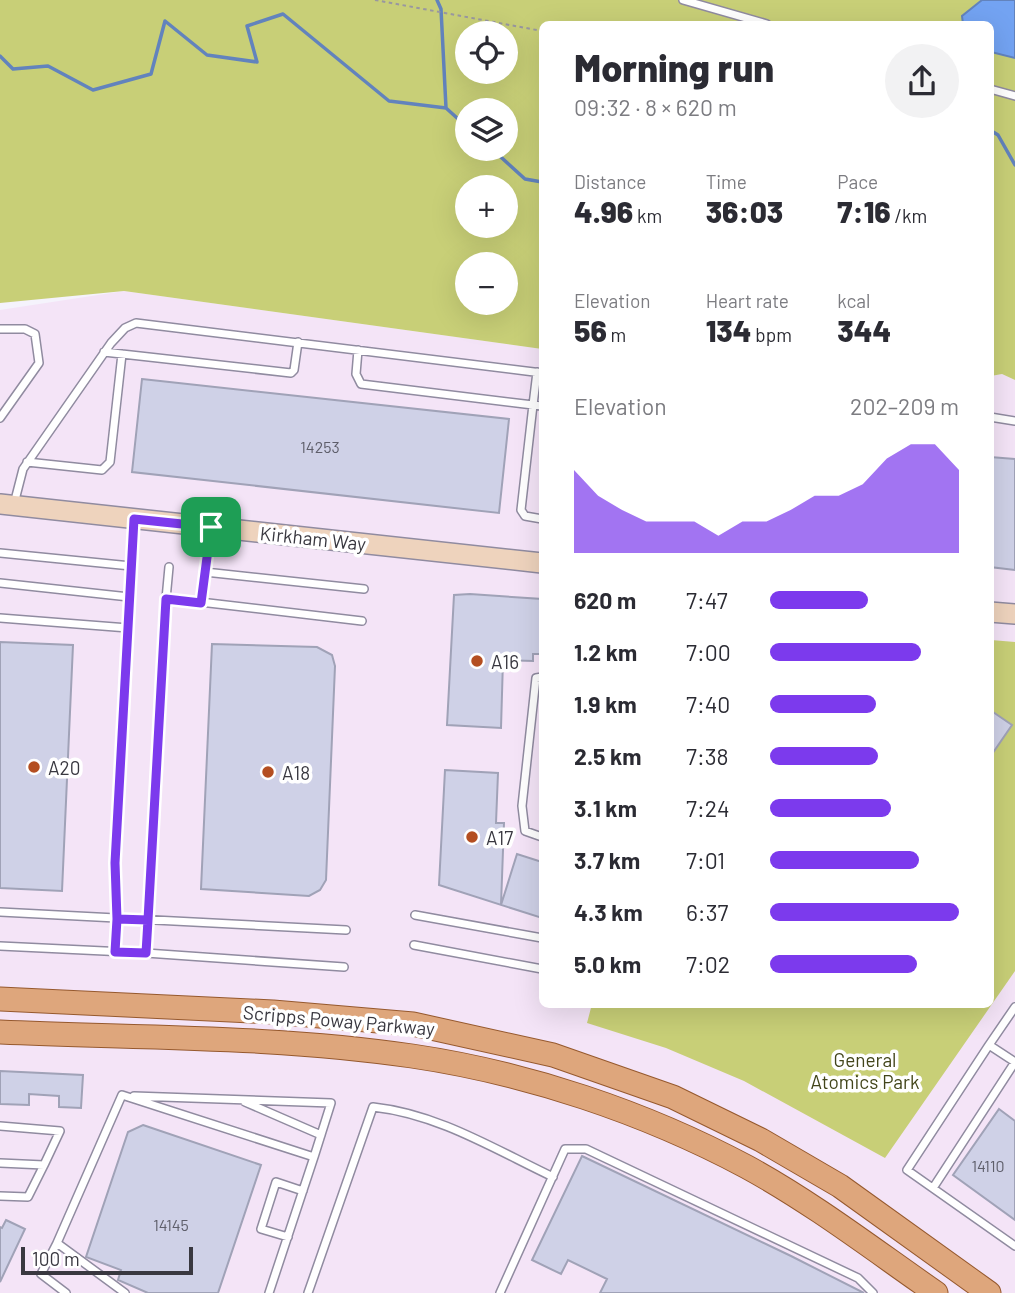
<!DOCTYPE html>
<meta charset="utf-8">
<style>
body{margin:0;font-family:Barlow,sans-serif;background:#f2f2f3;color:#2b2b33;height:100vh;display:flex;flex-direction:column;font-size:26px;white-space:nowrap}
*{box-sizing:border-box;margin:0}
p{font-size:23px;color:#7c7c81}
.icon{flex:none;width:38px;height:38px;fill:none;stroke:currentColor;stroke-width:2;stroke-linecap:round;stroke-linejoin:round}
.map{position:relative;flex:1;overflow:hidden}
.drawer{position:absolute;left:539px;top:21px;width:455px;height:987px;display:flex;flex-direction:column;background:#fff;border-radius:10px;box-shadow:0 7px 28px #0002}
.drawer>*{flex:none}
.controls{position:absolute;left:455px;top:21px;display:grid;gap:14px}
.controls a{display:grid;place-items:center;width:63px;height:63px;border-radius:50%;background:#fff;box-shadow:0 7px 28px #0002;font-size:35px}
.scale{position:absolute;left:21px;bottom:18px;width:172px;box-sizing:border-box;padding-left:7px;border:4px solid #393840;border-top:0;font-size:19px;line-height:24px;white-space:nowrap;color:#393840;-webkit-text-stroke:5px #fff;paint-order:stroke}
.pin{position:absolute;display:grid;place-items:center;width:60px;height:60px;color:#fff;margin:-30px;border-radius:14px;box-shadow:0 4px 10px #0006}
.round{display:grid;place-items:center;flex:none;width:74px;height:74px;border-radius:37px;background:#f2f2f3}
.overview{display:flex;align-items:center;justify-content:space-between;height:119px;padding:0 35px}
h1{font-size:38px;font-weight:800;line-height:52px}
.metrics{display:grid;grid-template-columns:repeat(3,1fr);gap:10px;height:119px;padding:7px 35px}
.metrics div{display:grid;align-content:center}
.metrics b{font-size:30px;font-weight:800}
.metrics small{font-size:19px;font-weight:400}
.metrics p{font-size:19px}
.chart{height:196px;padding:14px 35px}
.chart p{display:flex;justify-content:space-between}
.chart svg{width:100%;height:126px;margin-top:7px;fill:#7c3aed;opacity:.7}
ul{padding:0 35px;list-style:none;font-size:23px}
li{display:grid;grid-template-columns:112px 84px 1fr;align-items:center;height:52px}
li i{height:18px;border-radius:9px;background:#7c3aed}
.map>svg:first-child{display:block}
.industrial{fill:#f4e4f7}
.green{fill:#c8cf77;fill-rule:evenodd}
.water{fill:#73a3f2;stroke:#6283bd;stroke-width:2}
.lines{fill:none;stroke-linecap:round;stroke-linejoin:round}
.stream{stroke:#6283bd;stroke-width:3.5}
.building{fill:#cfd1e7;stroke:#a0a2b7;stroke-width:2}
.service-casing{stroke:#908ba0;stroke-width:10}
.secondary-casing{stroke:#908ba0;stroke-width:22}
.primary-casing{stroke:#96592e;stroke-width:25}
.path{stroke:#9997a0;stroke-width:2;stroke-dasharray:3.5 3.5;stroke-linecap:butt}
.service{stroke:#fff;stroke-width:7}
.secondary{stroke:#eed3bd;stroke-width:19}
.primary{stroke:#dea67c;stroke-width:23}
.route-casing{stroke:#fff;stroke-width:14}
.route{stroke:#7c3aed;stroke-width:9}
.poi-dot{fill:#b44e21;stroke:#fff;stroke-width:2.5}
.labels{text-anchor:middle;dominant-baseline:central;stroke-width:7;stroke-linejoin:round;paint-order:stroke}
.number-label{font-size:16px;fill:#5e5e6a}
.street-label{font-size:19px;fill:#393840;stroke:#fff}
.poi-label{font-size:19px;fill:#393840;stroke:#fff;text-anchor:start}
.park-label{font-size:19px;fill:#42451a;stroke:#fff}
</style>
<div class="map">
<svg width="1015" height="1293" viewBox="0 0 1015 1293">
<rect width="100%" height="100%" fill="#f5f3fc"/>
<path class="industrial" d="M124 291 542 349V1004H990L991 376 1002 374 1015 380V1293H0V310Z"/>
<path class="green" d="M0 0H1015V380L1002 374 991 376 990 24H542V349L124 291 0 303ZM467 33H506V72H467ZM467 110H506V149H467ZM467 187H506V226H467ZM467 264H506V303H467Z
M991 640 1015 642V971L885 1158 744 1081 666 1048 587 1023 592 1004H990Z"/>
<path class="water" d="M982 0H1015V58L991 52 990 24H963L962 16Z"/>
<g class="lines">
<path class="stream" d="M437 0 441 9 446 108
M0 56 13 69 48 66 93 90 151 74 165 21 207 55 257 62 247 26 283 14 389 101 446 108 467 127
M990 130 998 135 1015 165
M492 149 525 179 542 182"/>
</g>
<path class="building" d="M142 379 509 419 499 513 132 472Z
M990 457 1015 459V570L990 567Z
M470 594 542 599V654H533V661L503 660 501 728 447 725 454 595Z
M0 642 73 645 62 891 0 888Z
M212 644 317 647 332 655 335 666 326 880 320 890 309 896 201 889Z
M990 710 1012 725 990 757Z
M445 770 498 773 496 823H504L501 905 517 854 542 862V918L439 885Z
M0 1071 83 1075 81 1108 59 1107V1096L29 1094V1105L0 1104Z
M999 1109 1015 1121V1220L953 1175Z
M143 1125 261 1165 218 1293H148L118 1280 121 1270 86 1257 128 1132Z
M582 1156 791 1256 864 1293H600L607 1279 568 1260 561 1274 532 1260Z
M6 1220 25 1229 0 1282V1227L2 1228Z"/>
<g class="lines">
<defs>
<path id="service" d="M683 0 767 24
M990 89 1015 96
M0 329H25L35 334 39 363 0 418
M358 350 356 374 361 384 533 405 537 372
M104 352 291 373 294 370 298 342
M542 406 533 405 521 510 525 516 542 519
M990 417 1015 421
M27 462 102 470 110 462 122 354
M14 504 23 469 111 343 125 328 136 323 542 373
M211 529 200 602 362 621
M0 553 131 566
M169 567 166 599 200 602
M205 572 364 589
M0 583 129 597
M166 599 146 953 344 967
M0 618 128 628
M542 677 536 678 522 806 525 831 542 837
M0 912 346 930
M415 915 542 938
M414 945 542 969
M0 946 146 953
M115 952 117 919 115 864 133 519
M989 1045 1015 1007
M1015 1062 989 1045 907 1170 1015 1246
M134 1096 331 1103 314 1157
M245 1102 321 1135
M0 1126 60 1131 44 1165
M0 1163 44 1165 28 1197 0 1196
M933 1188 1015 1062
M288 1237 261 1229 276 1182 303 1191
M57 1243 122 1095 314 1157 269 1293
M66 1293 41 1274 57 1243 125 1293
M308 1293 373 1107C438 1114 494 1149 553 1177
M500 1293 565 1149H586L858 1278 873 1293"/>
<path id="secondary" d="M0 504 542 563
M990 612 1015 614"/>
<path id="primary" d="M0 999 273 1012 413 1024 553 1055 673 1097 761 1140 840 1186 989 1293
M0 1032C137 1038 276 1036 412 1056 527 1073 644 1112 747 1167 813 1203 874 1250 936 1293"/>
</defs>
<use href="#service" class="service-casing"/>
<use href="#secondary" class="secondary-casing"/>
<use href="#primary" class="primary-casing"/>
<path class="path" d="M375 0 542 31"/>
<use href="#service" class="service"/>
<use href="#secondary" class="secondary"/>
<use href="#primary" class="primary"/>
</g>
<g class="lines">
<defs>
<path id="route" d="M211 527 201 603 166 599 148 920 117 919 115 952 146 953 148 920 117 919 115 863 134 519 211 527"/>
</defs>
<use href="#route" class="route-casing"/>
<use href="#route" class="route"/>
</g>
<g class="poi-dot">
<circle cx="477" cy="661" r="7"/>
<circle cx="34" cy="767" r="7"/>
<circle cx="268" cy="772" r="7"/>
<circle cx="472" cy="837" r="7"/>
</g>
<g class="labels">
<g class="number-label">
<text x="320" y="446">14253</text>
<text x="988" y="1165">14110</text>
<text x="171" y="1224">14145</text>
</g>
<g class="street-label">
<text transform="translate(313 538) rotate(6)">Kirkham Way</text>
<text transform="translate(339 1020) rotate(5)">Scripps Poway Parkway</text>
</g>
<g class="poi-label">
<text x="491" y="661">A16</text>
<text x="48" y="767">A20</text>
<text x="282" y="772">A18</text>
<text x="486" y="837">A17</text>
</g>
<g class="park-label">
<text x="865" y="1059">General<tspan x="865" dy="22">Atomics Park</tspan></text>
</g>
</g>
</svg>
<div class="controls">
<a><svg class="icon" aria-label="locate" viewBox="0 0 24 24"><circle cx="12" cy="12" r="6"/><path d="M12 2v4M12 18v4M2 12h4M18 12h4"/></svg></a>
<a><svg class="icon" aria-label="layers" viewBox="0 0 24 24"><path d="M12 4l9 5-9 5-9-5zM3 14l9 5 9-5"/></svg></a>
<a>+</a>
<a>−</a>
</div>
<div class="scale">100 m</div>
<div class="pin" style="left:211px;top:527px;background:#1e9e55"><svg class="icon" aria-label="arrive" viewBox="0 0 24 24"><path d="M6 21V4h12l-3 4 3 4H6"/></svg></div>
<section class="drawer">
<div class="overview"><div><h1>Morning run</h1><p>09:32 · 8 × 620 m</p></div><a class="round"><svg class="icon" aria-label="share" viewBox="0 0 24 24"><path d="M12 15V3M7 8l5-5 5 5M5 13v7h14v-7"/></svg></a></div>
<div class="metrics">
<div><p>Distance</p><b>4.96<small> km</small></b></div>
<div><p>Time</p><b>36:03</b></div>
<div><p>Pace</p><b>7:16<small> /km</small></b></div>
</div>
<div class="metrics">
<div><p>Elevation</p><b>56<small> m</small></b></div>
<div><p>Heart rate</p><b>134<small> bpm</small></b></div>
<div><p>kcal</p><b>344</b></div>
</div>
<div class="chart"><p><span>Elevation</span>202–209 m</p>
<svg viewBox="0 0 160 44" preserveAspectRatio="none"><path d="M0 44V15L10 24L20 29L30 33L40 33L50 33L60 38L70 33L80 33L90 29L100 24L110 24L120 20L130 11L140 6L150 6L160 15V44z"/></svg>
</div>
<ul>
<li><b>620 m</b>7:47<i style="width:52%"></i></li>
<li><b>1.2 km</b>7:00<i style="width:80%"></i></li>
<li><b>1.9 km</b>7:40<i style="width:56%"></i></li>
<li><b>2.5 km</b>7:38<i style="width:57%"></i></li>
<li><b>3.1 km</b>7:24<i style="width:64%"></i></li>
<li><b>3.7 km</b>7:01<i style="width:79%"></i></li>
<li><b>4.3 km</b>6:37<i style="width:100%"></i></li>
<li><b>5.0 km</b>7:02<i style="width:78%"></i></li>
</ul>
</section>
</div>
